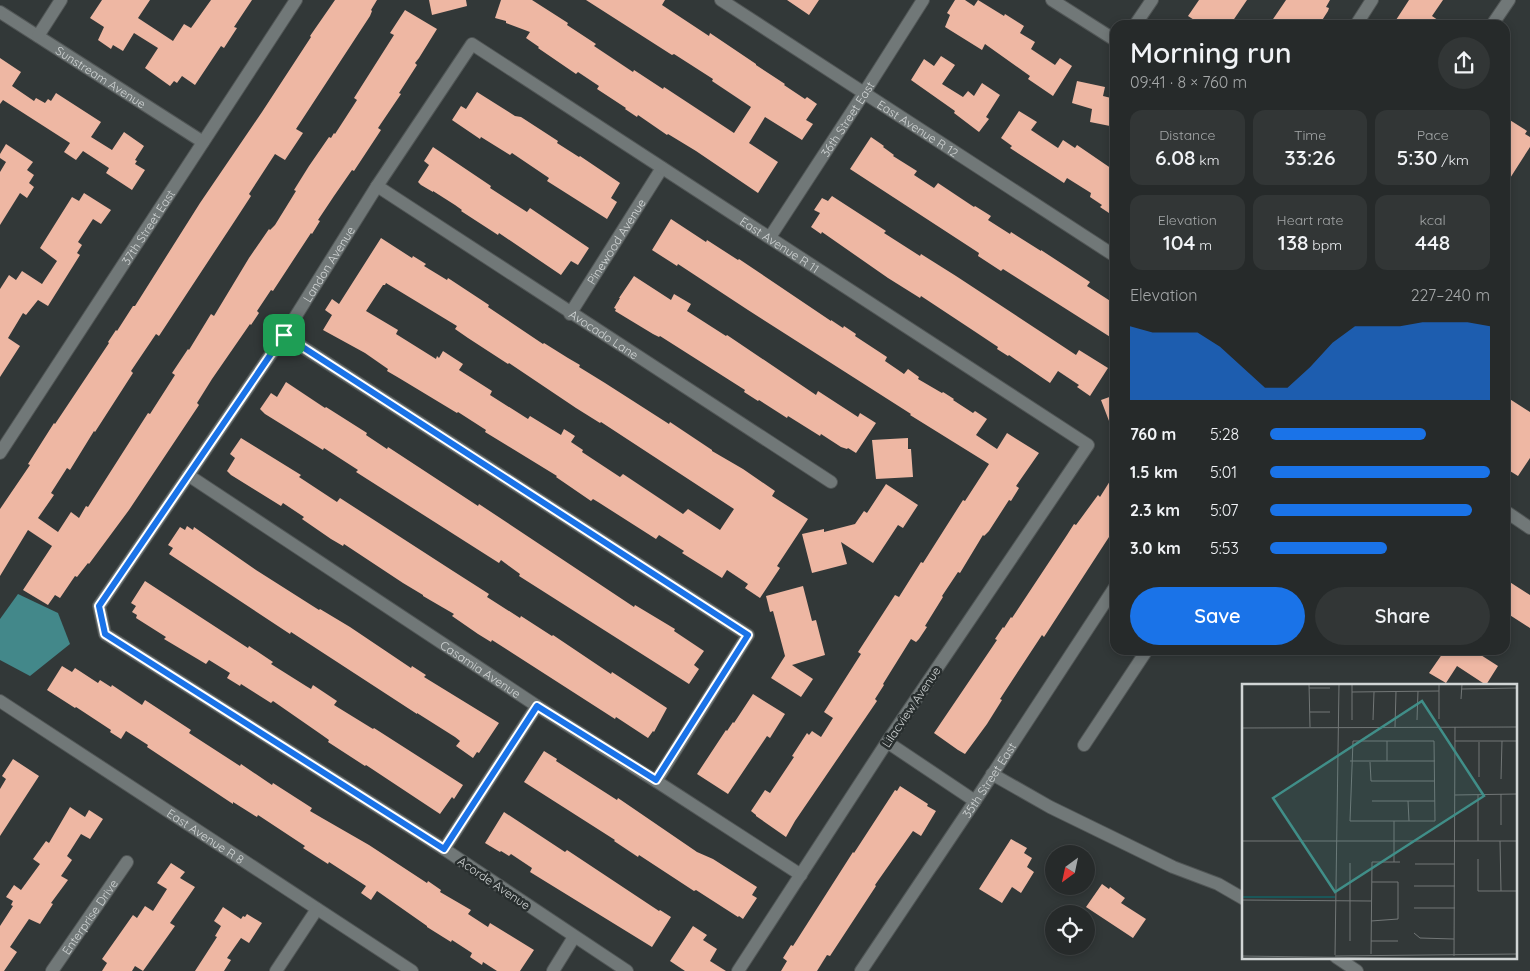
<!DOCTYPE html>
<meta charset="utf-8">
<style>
body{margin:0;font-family:Quicksand,sans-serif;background:#323636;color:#f1f3f6;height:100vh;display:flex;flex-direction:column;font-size:19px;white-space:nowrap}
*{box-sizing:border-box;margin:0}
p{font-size:16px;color:#a4a7a8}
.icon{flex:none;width:28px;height:28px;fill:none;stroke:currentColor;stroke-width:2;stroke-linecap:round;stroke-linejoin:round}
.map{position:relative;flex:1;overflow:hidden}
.details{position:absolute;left:1110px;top:20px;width:400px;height:635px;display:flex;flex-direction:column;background:#262a2a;border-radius:15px;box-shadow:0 2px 8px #0003,0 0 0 1px #424647}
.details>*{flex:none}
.needle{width:32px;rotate:213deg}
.buttons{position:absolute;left:1045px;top:845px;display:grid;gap:10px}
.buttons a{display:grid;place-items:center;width:50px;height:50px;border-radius:50%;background:#262a2a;box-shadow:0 2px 8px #0003,0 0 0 1px #424647;font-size:25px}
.pin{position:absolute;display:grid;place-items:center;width:42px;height:42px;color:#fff;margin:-21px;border-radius:10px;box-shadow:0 2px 8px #0006}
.round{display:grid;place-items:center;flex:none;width:52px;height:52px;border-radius:26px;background:#323636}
.summary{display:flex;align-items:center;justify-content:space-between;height:85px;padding:0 20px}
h1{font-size:28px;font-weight:600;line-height:38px}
.stats{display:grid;grid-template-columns:repeat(3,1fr);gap:8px;height:85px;padding:5px 20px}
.stats div{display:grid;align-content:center;border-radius:12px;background:#323636;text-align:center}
.stats b{font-size:21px;font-weight:600}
.stats small{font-size:14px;font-weight:400}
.stats p{font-size:14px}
.chart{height:140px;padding:10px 20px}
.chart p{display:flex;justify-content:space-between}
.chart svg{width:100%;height:90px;margin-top:5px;fill:#1a73e8;opacity:.7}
.action{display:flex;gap:10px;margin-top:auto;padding:10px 20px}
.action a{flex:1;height:58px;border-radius:30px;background:#1a73e8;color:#fff;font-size:20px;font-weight:600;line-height:58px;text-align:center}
.action a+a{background:#323636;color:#f1f3f6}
ul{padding:0 20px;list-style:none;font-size:16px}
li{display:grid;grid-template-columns:80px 60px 1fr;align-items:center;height:38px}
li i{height:12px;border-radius:6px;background:#1a73e8}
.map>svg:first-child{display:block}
.water{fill:#43888a}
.building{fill:#eeb7a3;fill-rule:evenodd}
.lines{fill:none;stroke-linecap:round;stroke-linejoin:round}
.minor-casing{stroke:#515656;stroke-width:14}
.minor{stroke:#717878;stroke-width:12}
.route-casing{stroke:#fff;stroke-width:10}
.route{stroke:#1a73e8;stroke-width:6}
.labels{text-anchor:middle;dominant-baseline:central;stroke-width:5;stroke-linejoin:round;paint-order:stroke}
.street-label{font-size:12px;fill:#d1d5d5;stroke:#282e2e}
.inset-road{fill:none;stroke:#727777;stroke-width:1}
.view{fill:#408e88;fill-opacity:0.15;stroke:#408e88;stroke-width:2.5}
.inset-edge{fill:none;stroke:#d1d5d5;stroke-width:2.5}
</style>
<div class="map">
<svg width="1530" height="971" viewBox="0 0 1530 971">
<rect width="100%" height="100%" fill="#323838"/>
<path class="water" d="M18 594 58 613 70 644 30 676 0 660V619Z"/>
<path class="building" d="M102 0H150L138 18 173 41 184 24 191 28 211 0H252L234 27 237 28 224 48 221 46 195 85 182 76 177 83 174 81 170 86 145 68 158 48 134 33 123 51 113 45 111 49 98 40 104 27 90 18Z
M335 0H377L371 10 372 11 370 16 296 129 303 133 285 160 275 154 249 194 251 196 236 219 159 336 156 334 131 371 133 373 95 432 94 431 70 470 67 468 51 493 54 495 38 518 58 532 71 512 79 518 86 506 88 507 148 413 150 414 175 375 172 373 188 349 189 350 211 314 214 316 249 258 269 229 270 230 275 225 296 191 294 190 309 166 329 137 331 138 334 133 335 134 357 100 354 98 394 35 390 33 405 10 437 29 419 58 415 63 417 65 399 93 401 94 378 128 381 130 354 171 352 170 334 196 318 220 320 221 312 234 311 233 273 291 271 290 257 311 259 313 251 325 250 324 212 379 197 403 199 405 129 510 89 564 88 563 77 577 75 576 60 598 55 595 48 605 23 590 52 546 28 530 0 576V509L30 465 28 464 54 423 55 424 109 343 108 342 116 330 117 331 133 306H135L200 203 262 112 311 37 310 36Z
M429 0H466L467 6 432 15Z
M501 0H532L568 23 567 25 596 44 594 46 633 72 634 70 663 89 664 87 734 133 751 107 712 81 713 79 674 54 672 55 586 0H665L662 5 709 36 710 33 756 64V65L785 84 784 85 805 99 807 97 817 104 806 120 813 124 802 140 765 117 749 143 778 162 758 193 696 151 668 134 667 135 638 115 637 117 625 109 626 108 597 89 599 86 578 72 576 74 538 48 539 47 526 38 530 32 506 23V21L495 18Z
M787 0H819L809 15Z
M955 0H965L974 6 978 0 1004 16 1005 14 1024 26 1020 33 1035 42 1031 49 1055 65 1060 58 1072 66 1053 96 1028 79 1030 76 985 44 982 50 945 27 950 15 947 13Z
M1199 0H1247L1230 25H1202L1188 16Z
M1286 0H1330L1326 7 1329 8 1328 11 1319 25H1269Z
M1409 0H1443L1432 16 1445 25H1404L1396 20Z
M941 56 955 65 942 84 963 97 968 91 974 96 982 83 1000 95 986 117 989 119 979 132 954 113 955 111 911 80 924 59 934 66Z
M0 58 21 72 12 86 34 101 36 98 45 103 48 99 51 101 56 93 101 122 91 137 112 150 124 132 144 146 135 160 137 161 135 164 145 170 132 190 106 173 109 168 83 151 76 160 64 152 70 143 3 100 0 104Z
M1077 81 1105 87 1103 96 1115 99V127L1090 122 1092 109 1072 103Z
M477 92 515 116 521 117 558 141 557 143 579 157 580 156 620 183 611 198 617 202 607 219 547 181 549 178 512 153 510 155 481 137 480 139 452 120 461 106 466 109Z
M1019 111 1037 122 1031 130 1058 148 1063 140 1075 148 1077 145 1115 171V217L1100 207 1102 205 1090 197 1091 193 1067 178 1064 183 1010 148 1012 146 1001 138Z
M1505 117 1527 131 1525 134 1530 137V147L1505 186Z
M871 137 884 146 883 147 894 155 893 156 917 171 914 175 934 188 938 183 974 207 975 206 991 216 988 220 1010 234 1011 232 1041 251V250L1090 282 1087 286 1115 304V340L1003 269 1001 271 978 256 979 253 850 169Z
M6 144 33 162 27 170 34 175 29 183 34 187 27 198 20 193 0 225V172L6 162 0 158V154Z
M433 147 491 186 490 188 527 212 530 208 589 248 578 265 571 261 561 275 499 233 498 235 461 211 462 210 455 205 433 191V192L421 185 418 182 429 165 424 161Z
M84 193 111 210 101 224 93 219 78 242 82 245 77 253 80 255 48 306 38 300 26 315 23 313 8 338 20 346 0 377V289L9 275 16 280 22 271 42 284 57 261 40 248 72 197 79 201Z
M832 196 886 231 884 233 920 256 921 254 956 276 1076 355 1079 350 1108 368 1090 396 1077 387 1079 385 1058 371 1050 383 1009 355 1008 356 997 349 998 347 974 331 921 296 920 298 888 278 822 232 821 234 811 227 820 213 814 210 822 198 828 201Z
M671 219 706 242 707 240 738 260 739 259 831 321V320L843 328 844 326 856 334 855 336 887 357 885 361 904 374 908 369 919 377 918 379 942 393 943 392 954 399 953 400 973 413 975 411 987 419 976 435 997 449 1007 433 1039 453 1016 486 1019 488 1011 501 1009 500 989 531 984 536 983 535 960 573 958 572 942 596 943 597 925 626 927 627 919 639 916 642 911 639 883 684 884 685 875 699 877 701 795 821 786 837 756 816V815L751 811 765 790 770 793 794 757 792 756 807 733 809 735 812 731 821 737 833 718 824 712 861 654 858 652 895 595 899 597 921 562 923 563 963 500 965 501 989 464 910 415 911 414 748 310 678 264 677 266 652 250Z
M381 238 412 258 413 256 426 264 424 266 447 280 448 278 489 305 488 307 543 344 544 343 568 358 580 365 579 367 605 383 669 424 670 422 712 450V451L743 469 775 491 772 496 808 519 777 566 780 568 760 598 745 588 748 584 727 570 722 578 682 553 684 551 659 535 656 539 598 502 593 499 591 501 556 477 557 476 485 432 486 430 458 412 457 413 399 378 387 371 388 369 365 353 323 330 332 315 325 310 332 299 339 304ZM386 283 457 326 455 329 468 338 508 364 509 363 576 408 600 423 601 422 734 509 720 530 688 509 683 514 623 474 620 477 582 452 583 450 571 442 575 436 564 429 561 435 530 416 528 419 490 395 492 391 459 370 463 364 443 351 439 358 437 356 436 359 396 334 398 330 366 311 383 285H385Z
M634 276 671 300 674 294 691 304 687 311 726 336 727 335 816 395 818 391 858 417 860 413 876 423 856 453 848 448 847 449 841 447 821 434 820 436 788 416 787 418 759 400 758 401 744 392 745 390 660 336 659 337 653 334 615 311 616 309 614 308 620 298H619Z
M286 382 325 408 326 407 367 433 366 435 387 449 388 447 478 506 479 504 634 607 635 605 675 629 674 631 704 651 694 665 699 669 689 684 519 576 520 574 501 560 499 563 356 472 358 470 324 448 323 450 265 414 260 409 271 393 277 397Z
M1115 395V434H1114L1101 400Z
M1505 396 1530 412V458L1518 476 1505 468Z
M241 438 301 475 299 477 337 502 340 498 453 571 489 594 487 597 520 618 521 616 552 636 553 635 611 674 612 672 667 708 654 732 653 731 648 738 616 717 615 719 492 640 491 642 478 634 452 616 454 614 423 596V595L403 583 344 544 343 546 331 539 302 519 304 517 283 503 281 506 231 475 227 471 235 458 230 454Z
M908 438V449H911L913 477 876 479 872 440Z
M1115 473V540L1109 537 1044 637 1042 635 1000 699 1002 700 987 724 965 754 958 750 934 733 997 640 995 639 1003 627 1004 628 1011 617 1012 618 1067 535 1074 524 1076 525 1098 495 1100 497Z
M886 484 918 505 903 528 898 525 873 563 841 542 847 564 812 573 802 534 824 529V532L855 524 864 511 867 513Z
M187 526 193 530 194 527 256 570 319 610 320 609 350 627 411 668 412 666 426 675 424 677 499 723 479 753 477 752 473 758 456 746 460 741 455 737 417 713V714L291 632 290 634 169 554 173 548 168 545 180 527 185 530Z
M1505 579 1530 595V628L1505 612Z
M145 581 248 648 249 646 273 662 271 664 306 686 311 689 313 685 337 701 334 705 373 729 374 728 463 785 454 799 452 797 440 814 366 765 365 766 328 742 329 740 322 735 273 701 271 703 241 684 240 686 227 678 230 673 209 660 206 664 164 639 166 637 136 618 137 615 132 612 136 606 131 603Z
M803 586 812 621 816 620 825 655 792 665 813 679 801 697 771 678 785 656 773 611 770 612 766 596Z
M1445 650H1473L1498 666 1486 685 1457 666 1446 683 1429 673Z
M62 666 72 672 75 668 98 683 100 680 111 687 112 685 142 705 145 700 191 730 189 733 240 766 241 764 272 785 273 783 312 808 310 811 322 818 369 845 427 883 428 881 441 890 440 892 471 910 468 914 488 927 490 923 534 950 520 971H497L483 962 482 965 470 957 472 953 452 940 451 942 427 927V926L377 891 371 900 361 893 366 886 329 862 328 864 303 848 305 846 258 815 257 817 233 802V804L147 747 148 745 126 731 121 739 110 732 111 730 76 707 75 708 47 690Z
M753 694 785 714 770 738 767 736 728 794 697 774 726 730 727 731 733 722 734 723Z
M544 751 557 759 556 761 617 800 618 798 697 852 713 859 757 887 752 895 757 898 743 919 739 916 738 917 696 890 694 891 639 855 638 857 614 841 615 840 524 782Z
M13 759 39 776 0 836V789L6 779 2 776Z
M900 786 928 804 927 806 936 811 921 836 913 831 875 885 876 886 830 956 827 955 817 971H781L787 961 783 958 791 945 793 946 846 863 853 852 854 853 895 790 897 791Z
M70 807 85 817 89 810 103 819 90 839 81 834 67 856 72 860 61 876 68 880 51 903 53 904 40 924 29 919 10 947 17 952 4 971H0V926L13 906 11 905 13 901 6 897 14 885 21 890 40 864 33 859 46 841 49 843Z
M504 812 565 852 567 850 659 911 660 910 671 917 652 947 530 872 532 868 511 854 509 856 501 851 500 852 485 843Z
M1011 839 1027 848 1024 853 1032 858 1027 867 1034 872 1021 893 1012 887 1002 903 979 889Z
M171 863 185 872 180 878 195 887 170 923 175 926 143 971 135 966 132 971H102L107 963 102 959 133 915 137 918 145 906 153 911 167 889 157 883Z
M1102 884 1109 889 1110 887 1125 898 1121 903 1146 919 1133 938 1086 907Z
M223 907 241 919 243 916 245 917 247 914 262 923 249 943 241 938 227 958 231 960 224 971H195L217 937 215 936 221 926 214 921Z
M693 926 707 935 703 940 717 949 710 961 726 971H685L670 961Z"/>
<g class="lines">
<defs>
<g id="minor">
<path id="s1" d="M721 0 1115 256"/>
<path d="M1052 0 1115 40"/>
<path id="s2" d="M0 12 203 142"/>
<path d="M1135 25 1152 0"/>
<path d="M1356 25 1372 0"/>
<path d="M1492 25 1509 0"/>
<path d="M38 36 61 0"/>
<path id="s3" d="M377 186 831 482"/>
<path id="s4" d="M770 237 864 93 923 0"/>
<path id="s5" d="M570 314 662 168"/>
<path d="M284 335 748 635 656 781"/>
<path id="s6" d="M0 453 296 0"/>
<path id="s7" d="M188 475 537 706 656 781 801 875"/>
<path d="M1505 511 1530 528"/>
<path id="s8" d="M0 701 412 971"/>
<path d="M887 742 975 801"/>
<path d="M1084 745 1147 650"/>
<path d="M992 774 1050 807 1173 867 1218 884 1244 899"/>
<path d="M444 849 537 706"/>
<path d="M1336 957 1357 971"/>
<path id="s9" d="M52 971 127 862"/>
<path d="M276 971 317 909"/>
<path d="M553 971 574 937"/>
<path id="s10" d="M627 971 444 849 105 634 99 606 284 335 377 186 472 44 1088 445 887 742 738 971"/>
<path id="s11" d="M861 971 975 801 1115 587"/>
</g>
</defs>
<use href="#minor" class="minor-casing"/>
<use href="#minor" class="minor"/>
</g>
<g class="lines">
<defs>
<path id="route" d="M284 335 748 635 656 780 537 706 444 849 105 634 99 606Z"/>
</defs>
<use href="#route" class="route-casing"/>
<use href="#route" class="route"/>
</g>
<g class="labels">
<g class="street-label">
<text stroke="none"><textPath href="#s2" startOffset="120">Sunstream Avenue</textPath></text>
<text stroke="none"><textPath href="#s4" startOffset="141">36th Street East</textPath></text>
<text stroke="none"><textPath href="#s1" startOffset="235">East Avenue R 12</textPath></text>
<text stroke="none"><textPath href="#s6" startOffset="270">37th Street East</textPath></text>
<text stroke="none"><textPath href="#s5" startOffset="86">Pinewood Avenue</textPath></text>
<text stroke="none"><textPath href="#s10" startOffset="1692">East Avenue R 11</textPath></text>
<text stroke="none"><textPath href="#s10" startOffset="1062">Landon Avenue</textPath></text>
<text stroke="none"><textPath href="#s3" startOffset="271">Avocado Lane</textPath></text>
<text stroke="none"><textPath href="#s7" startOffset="351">Casamia Avenue</textPath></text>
<text transform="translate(911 707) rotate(-56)">Lilacview Avenue</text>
<text stroke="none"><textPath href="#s11" startOffset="230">35th Street East</textPath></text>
<text stroke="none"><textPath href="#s8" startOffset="246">East Avenue R 8</textPath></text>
<text transform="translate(494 883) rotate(34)">Acorde Avenue</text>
<text stroke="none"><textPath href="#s9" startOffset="66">Enterprise Drive</textPath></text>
</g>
</g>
<g transform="translate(1242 684)">
<rect width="275" height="275" fill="#323838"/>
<path d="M0 212H93V214H0Z" fill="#1a5759"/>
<path class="inset-road" d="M67 0 68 43M67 4H88M219 5 275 4M110 8 197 7M219 15 220 0M68 28H88M197 35V0M110 36V0M131 36 132 8M175 36 176 7M153 43 154 7M0 44 275 43M111 57H192L193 137H108ZM145 57V77M213 57H275M108 77H193M128 78 129 97H193M237 93V58M259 95 260 57M259 110V141M213 111 275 110M236 111V157M130 117H193M166 117 167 137M152 137V178M0 157H275M258 157 259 207M236 175V207H275M173 180H213M172 202H213M0 216 129 217M172 224H213M129 237 156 235V198H130M172 249 178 254 212 255M108 257V179M129 257H156M129 270 130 178H158M93 271 97 0M0 272 211 275M93 272 275 270M212 272 213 43"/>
<path class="view" d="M180 17 242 112 93 208 31 114Z"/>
<rect width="275" height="275" class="inset-edge"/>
</g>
</svg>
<div class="buttons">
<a><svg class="needle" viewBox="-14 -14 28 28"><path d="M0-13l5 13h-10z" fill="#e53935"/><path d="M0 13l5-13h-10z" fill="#a4a7a8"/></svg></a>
<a><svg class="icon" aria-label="locate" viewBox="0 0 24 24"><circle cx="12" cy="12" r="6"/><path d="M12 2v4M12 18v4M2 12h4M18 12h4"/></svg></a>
</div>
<div class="pin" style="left:284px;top:335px;background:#1e9e55"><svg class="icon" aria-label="arrive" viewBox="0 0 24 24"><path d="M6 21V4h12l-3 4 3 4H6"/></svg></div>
<section class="details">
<div class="summary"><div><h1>Morning run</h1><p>09:41 · 8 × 760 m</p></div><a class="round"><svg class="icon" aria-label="share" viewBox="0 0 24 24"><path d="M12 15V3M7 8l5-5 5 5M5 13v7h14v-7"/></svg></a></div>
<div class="stats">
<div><p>Distance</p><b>6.08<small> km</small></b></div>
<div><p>Time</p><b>33:26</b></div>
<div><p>Pace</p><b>5:30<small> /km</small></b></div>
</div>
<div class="stats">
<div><p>Elevation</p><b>104<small> m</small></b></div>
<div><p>Heart rate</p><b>138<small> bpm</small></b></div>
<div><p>kcal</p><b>448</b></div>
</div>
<div class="chart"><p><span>Elevation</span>227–240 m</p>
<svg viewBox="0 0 160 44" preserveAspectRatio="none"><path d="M0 44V8L10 11L20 11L30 11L40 18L50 28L60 38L70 38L80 28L90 16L100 8L110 8L120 8L130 6L140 6L150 6L160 8V44z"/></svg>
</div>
<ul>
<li><b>760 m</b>5:28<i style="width:71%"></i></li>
<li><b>1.5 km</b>5:01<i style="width:100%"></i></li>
<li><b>2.3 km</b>5:07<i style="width:92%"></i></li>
<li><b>3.0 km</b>5:53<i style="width:53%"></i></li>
</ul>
<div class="action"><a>Save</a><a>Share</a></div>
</section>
</div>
